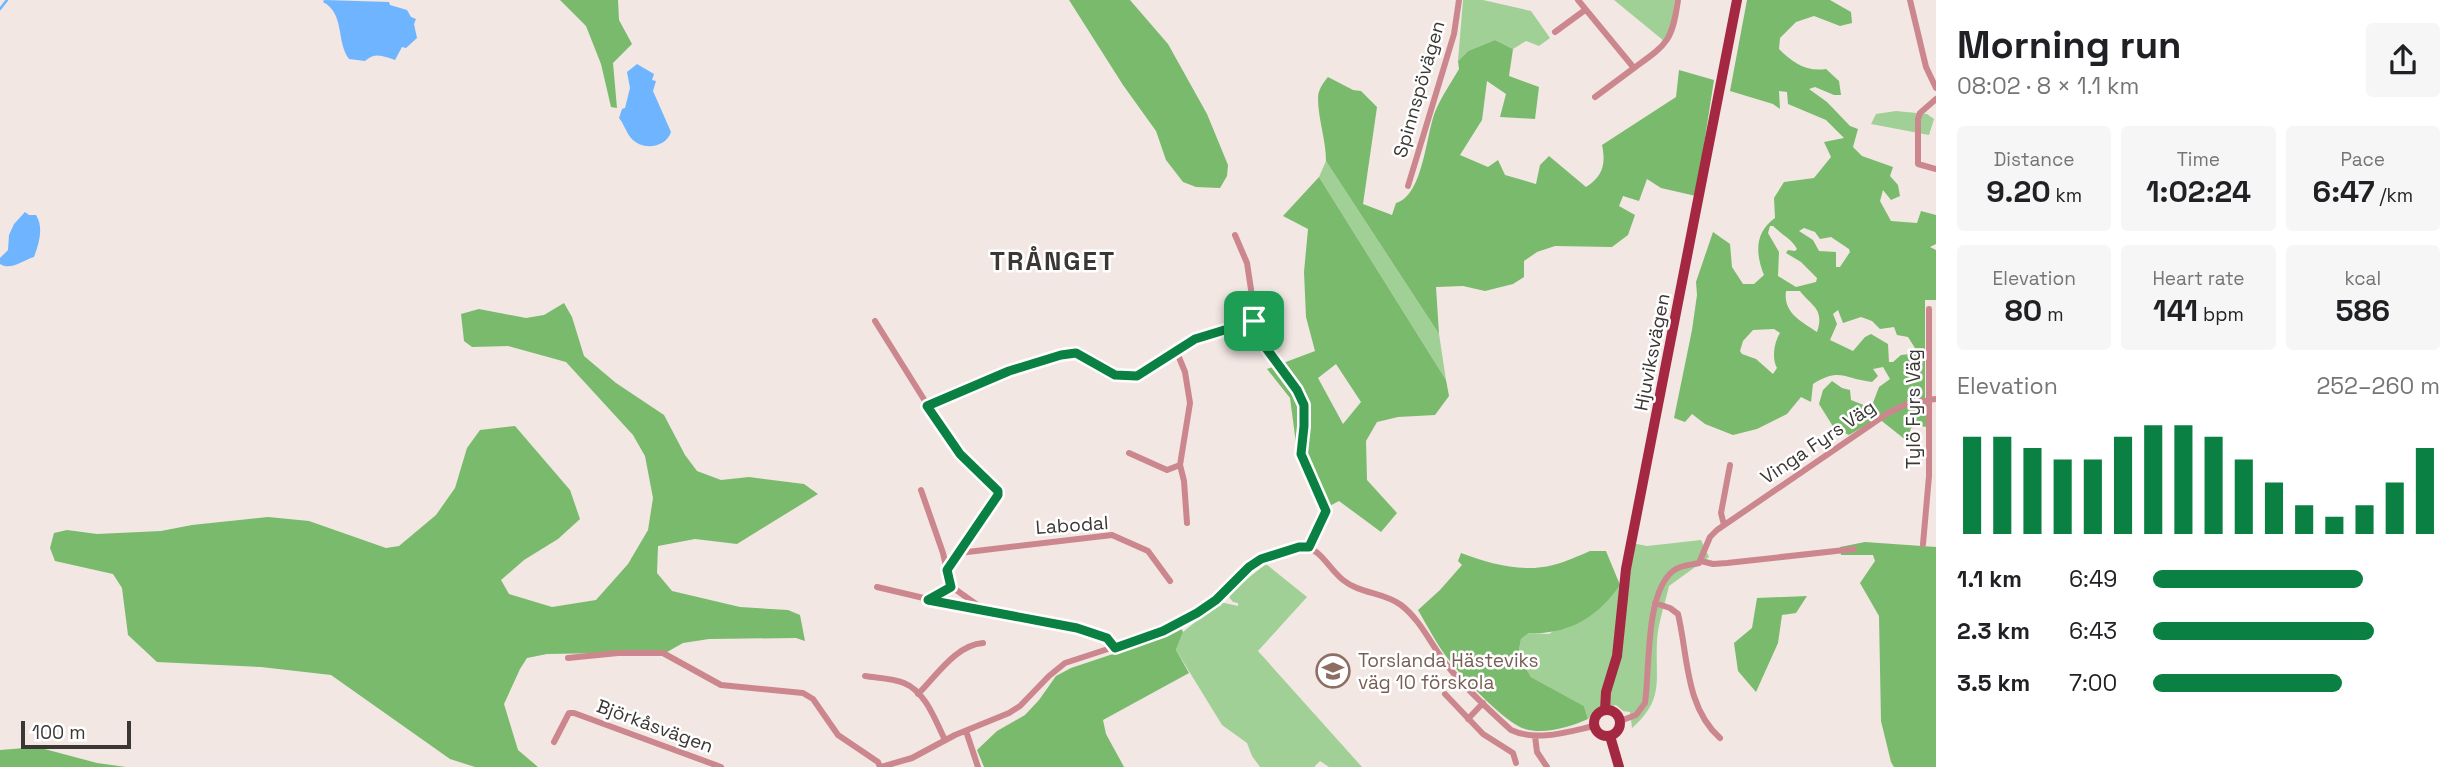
<!DOCTYPE html>
<meta charset="utf-8">
<style>
body{margin:0;font-family:"Space Grotesk",sans-serif;background:#f6f6f6;color:#202124;height:100vh;display:flex;flex-direction:column;font-size:26px;white-space:nowrap}
*{box-sizing:border-box;margin:0}
p{font-size:23px;color:#757577}
.icon{flex:none;width:38px;height:38px;fill:none;stroke:currentColor;stroke-width:2;stroke-linecap:round;stroke-linejoin:round}
.map{position:relative;flex:1;overflow:hidden}
.details{display:flex;flex-direction:column;background:#fff;width:525px}
.details>*{flex:none}
.scale{position:absolute;left:21px;bottom:18px;width:110px;box-sizing:border-box;padding-left:7px;border:4px solid #3b3735;border-top:0;font-size:19px;line-height:24px;white-space:nowrap;color:#3b3735;-webkit-text-stroke:5px #fff;paint-order:stroke}
.pin{position:absolute;display:grid;place-items:center;width:60px;height:60px;color:#fff;margin:-30px;border-radius:14px;box-shadow:0 4px 10px #0006}
.round{display:grid;place-items:center;flex:none;width:74px;height:74px;border-radius:7px;background:#f6f6f6}
.overview{display:flex;align-items:center;justify-content:space-between;height:119px;padding:0 21px}
h1{font-size:38px;font-weight:700;line-height:52px}
.stats{display:grid;grid-template-columns:repeat(3,1fr);gap:10px;height:119px;padding:7px 21px}
.stats div{display:grid;align-content:center;border-radius:7px;background:#f6f6f6;text-align:center}
.stats b{font-size:30px;font-weight:700}
.stats small{font-size:19px;font-weight:400}
.stats p{font-size:19px}
.chart{height:196px;padding:14px 21px}
.chart p{display:flex;justify-content:space-between}
.chart svg{width:100%;height:126px;margin-top:7px;stroke:#0b8043;stroke-width:6}
ul{padding:0 21px;list-style:none;font-size:23px}
li{display:grid;grid-template-columns:112px 84px 1fr;align-items:center;height:52px}
li i{height:18px;border-radius:9px;background:#0b8043}
main{display:flex;flex:1;min-height:0}
.map>svg:first-child{display:block}
.green{fill:#a1d097}
.forest{fill:#79ba6c;fill-rule:evenodd}
.water{fill:#6fb4fe}
.lines{fill:none;stroke-linecap:round;stroke-linejoin:round}
.stream{stroke:#6fb4fe;stroke-width:2.5}
.street{stroke:#cc878e;stroke-width:6}
.primary{stroke:#a52843;stroke-width:10}
.route-casing{stroke:#fff;stroke-width:14}
.route{stroke:#0b8043;stroke-width:9}
.labels{text-anchor:middle;dominant-baseline:central;stroke-width:5;stroke-linejoin:round;paint-order:stroke}
.street-label{font-size:19px;fill:#3b3735;stroke:#fff}
.education-label{font-size:19px;fill:#785e54;stroke:#fff;text-anchor:start}
.district-label{font-size:26px;font-weight:bold;letter-spacing:2px;fill:#3b3735;stroke:#fff}
</style>
<main>
<div class="map">
<svg width="1936" height="767" viewBox="0 0 1936 767">
<rect width="100%" height="100%" fill="#f2e7e3"/>
<path class="green" d="M1463 0H1483L1531 11 1550 38 1539 46 1526 41 1513 49 1495 40 1468 51 1458 61Z
M1614 0H1675L1670 34 1664 41Z
M1896 111 1927 114 1934 119 1929 135 1871 124 1876 114Z
M1326 161 1439 334 1446 380 1319 177Z
M1701 540 1709 557 1669 586C1665 604 1658 623 1657 641 1655 680 1665 699 1632 728L1630 712 1623 711 1616 705 1596 710 1588 719 1584 706 1531 677 1518 655 1521 639 1529 633 1549 634 1620 585 1627 542 1647 546Z
M1266 564 1307 597 1258 651 1362 767H1329L1320 761 1314 767H1260L1252 756 1247 743 1222 725 1176 650 1183 632 1220 602 1238 606V603L1233 602 1229 597 1233 590Z"/>
<path class="forest" d="M560 0H618L619 20 632 44 613 63 617 108 611 107 601 64 586 26Z
M1069 0H1130L1168 44 1207 114 1228 165 1227 176 1220 188 1196 187 1183 182 1166 160 1156 131 1123 85Z
M1747 0H1830L1851 12 1852 23 1840 26 1814 16 1796 22 1780 38 1779 49C1793 63 1806 72 1826 69L1839 81 1841 95H1834L1815 87 1809 89 1827 102 1850 126 1858 129 1853 147 1862 156 1893 167 1890 176 1898 185 1900 196 1891 200 1883 190 1880 201 1891 221 1917 223 1921 211 1936 215V244L1930 247 1936 250V300H1925V396L1928 427 1918 426 1911 428 1907 441 1878 418 1849 435 1834 428 1819 404 1823 390 1832 381 1842 388 1850 390 1851 400 1871 408 1879 387 1890 379 1883 367 1873 369 1878 376 1872 382C1844 379 1840 367 1813 384L1811 402 1801 397 1787 414 1757 429 1733 435 1705 424 1692 414 1685 422 1674 418 1692 330 1697 295 1696 282 1713 232 1730 244 1732 267 1743 284H1754L1764 275C1755 253 1755 232 1775 218L1774 198 1784 182 1814 178 1831 157 1824 142 1844 138 1826 120 1788 104 1787 92 1779 91 1780 109 1773 104 1730 91ZM1770 226H1773C1781 234 1793 240 1797 249L1795 251 1788 250 1786 253 1801 262 1817 278 1816 282 1796 287 1778 276 1779 252 1768 233ZM1804 228 1815 232 1820 239 1831 237 1849 249 1850 252 1840 267H1836V252L1819 251 1813 240 1799 231ZM1786 291H1800C1811 306 1825 308 1817 332 1801 321 1783 313 1786 291ZM1838 310 1843 323 1861 317 1872 321 1880 329 1894 327 1897 335 1908 337 1915 348 1911 354 1901 355 1893 362H1889L1888 344 1871 334 1865 337 1853 351 1830 340 1837 324 1833 314ZM1774 329 1780 333C1775 341 1771 357 1777 368L1773 374 1756 359 1742 354 1740 351 1743 341 1753 330Z
M1495 40 1513 49 1509 76 1539 87 1535 119 1500 117 1506 94 1487 81 1482 120 1460 155 1488 167 1498 160 1505 175 1536 184 1540 165 1549 156 1586 187C1603 176 1606 164 1602 145L1676 97 1679 70 1714 80 1696 196 1661 188 1647 179 1639 201 1623 196 1619 206 1635 215 1628 235 1612 247 1555 246 1537 252 1524 261V277L1513 284 1485 291 1463 286 1436 287 1439 334 1326 161C1326 140 1318 119 1318 98 1318 90 1323 83 1328 77L1353 90 1361 91 1377 107 1363 204 1392 215 1396 203C1423 196 1426 135 1435 112 1441 97 1451 83 1459 69L1458 61 1468 51Z
M1319 177 1446 380 1449 396 1435 415 1398 417 1377 422 1366 441 1367 480 1397 513 1381 532 1339 501 1320 511 1299 466 1290 398 1267 369 1315 351 1306 317 1304 272 1308 229 1283 216ZM1336 364 1361 402 1343 424 1318 378Z
M564 303 572 317 584 356 616 383 664 415 685 455 697 471 721 480 749 477 804 484 818 494 737 544 695 539 658 546 657 573 672 591 740 607 788 610 800 615 805 641 796 638 709 639 683 643 667 652 547 654 527 658 520 669 504 704 518 750 538 767H475L450 759 331 675 261 667 157 662 128 635 122 588 113 574 55 561 50 548 54 533 67 530 97 534 161 531 192 525 268 517 309 521 386 548 399 546 436 515 455 488 467 448 480 430 515 426 570 490 580 519 558 539 524 560 501 580 509 594 552 607 596 600 628 564 648 530 653 498 645 456 633 435 566 362 508 346 472 347 464 341 461 314 479 309 526 318 544 315Z
M1865 542 1936 547V767H1894L1891 762 1881 721 1879 616 1860 583 1875 561 1873 555H1841L1840 547Z
M1590 551H1606L1620 585C1598 617 1568 635 1529 633L1521 639 1518 655 1531 677 1584 706 1588 719C1570 727 1544 735 1525 729 1505 723 1463 678 1449 660 1437 645 1428 627 1418 610L1440 590 1462 565 1458 561 1461 553C1490 564 1523 573 1553 565 1566 562 1578 556 1590 551Z
M1807 596 1796 613 1782 615 1778 643 1756 692 1738 671 1734 643 1752 628 1757 598Z
M1181 628 1183 632 1176 650 1189 673 1103 720 1106 734 1124 767H984L977 750 997 731 1025 715 1039 700 1056 676 1071 668 1158 639Z
M37 747 97 763 126 767H0V750Z"/>
<path class="water" d="M324 0 389 2 390 5 407 10 411 17 416 19 414 24 417 38 406 48 402 47 395 60C383 56 375 52 365 61L349 59C336 42 345 13 323 2Z
M637 64 654 74 652 80 656 81 653 91 671 132C666 148 642 151 631 138 626 132 624 124 619 118L622 109 625 108 630 88 627 72Z
M25 212 29 215H36C44 228 39 243 34 257 23 260 11 271 0 264V258L8 250 9 235 14 224Z"/>
<g class="lines">
<path class="stream" d="M0 9 7 0"/>
<path class="street" d="M1578 0 1634 68C1667 44 1672 42 1678 0
M1910 0 1926 67 1936 88
M1555 32 1585 10
M1595 97 1634 68
M1936 99 1920 113 1918 119V164L1936 169
M1408 186 1454 34 1459 0
M1235 235 1247 263 1257 329 1275 362 1297 390 1304 405V426L1301 454 1326 511 1309 547
M875 321 950 441 971 466 998 491V495L947 571 952 587 983 609V612
M927 406C970 387 1015 363 1062 355 1074 352 1081 356 1092 362 1129 388 1145 375 1176 350
M1129 453 1167 470 1180 465
M921 490 943 553 947 571
M1187 523 1184 481 1180 465 1190 403 1185 372 1176 350 1195 339 1254 321
M1724 525 1721 513 1730 465
M1923 544 1929 476V309
M959 553 1112 535 1148 551 1170 581
M1701 561 1713 564 1727 563 1854 549
M877 587 983 612 1077 628 1107 638 1115 647
M928 600 952 587
M1655 603 1670 608 1678 614C1688 655 1685 707 1720 738
M568 658 618 653H663L721 685 803 693 813 699 838 735 878 762 880 767
M865 676C878 678 892 678 904 683 926 692 935 720 945 740
M918 694C937 675 956 645 983 643
M1445 694 1483 734 1513 753 1516 763
M1468 719 1483 703
M1620 721 1636 715 1645 703C1650 669 1645 593 1673 571 1680 565 1691 565 1699 563L1710 537 1717 530 1888 413 1911 402 1936 399
M966 731 978 767
M1535 736 1537 752 1547 767
M554 742 569 713H574L721 767
M881 767 912 758 955 735 1009 713 1020 706 1049 676 1065 663 1163 631 1216 600 1256 562 1303 546C1321 549 1329 569 1343 580 1360 594 1384 592 1401 605 1422 621 1433 649 1450 669 1468 691 1490 711 1511 730 1537 742 1567 732 1594 726"/>
<path class="primary" d="M1594 723a13 13 0 1 1 26 0a13 13 0 1 1-26 0Z
M1605 710 1606 692 1617 656 1626 569 1737 0
M1610 736 1619 767"/>
</g>
<g class="lines">
<defs>
<path id="route" d="M1254 321 1266 348 1297 390 1304 405V426L1301 454 1326 511 1309 547H1299L1261 559 1249 567 1216 600 1197 613 1163 631 1115 648 1107 638 1077 628 928 600 951 587 947 570 998 495V491L960 454 927 406 1009 371 1061 355 1076 353 1115 375 1137 376 1195 339Z"/>
</defs>
<use href="#route" class="route-casing"/>
<use href="#route" class="route"/>
</g>
<defs>
<symbol id="school-ring" viewBox="-11 -11 22 22"><circle r="9.5" fill="#fff" stroke="#8d6e63" stroke-width="1.5"/><path d="M0-5L7-2L0 1L-7-2ZM-4 1L0 2.5L4 1V4Q0 6-4 4Z" fill="#8d6e63"/></symbol>
</defs>
<g fill-rule="evenodd">
<use href="#school-ring" x="1314" y="652" width="38" height="38"/>
</g>
<g class="labels">
<g class="street-label">
<text transform="translate(1419 89) rotate(-74)">Spinnspövägen</text>
<text transform="translate(1652 352) rotate(-79)">Hjuviksvägen</text>
<text transform="translate(1913 409) rotate(-90)">Tylö Fyrs Väg</text>
<text transform="translate(1818 442) rotate(-34)">Vinga Fyrs Väg</text>
<text transform="translate(1072 525) rotate(-4)">Labodal</text>
<text transform="translate(655 726) rotate(20)">Björkåsvägen</text>
</g>
<g class="education-label">
<text x="1358" y="660">Torslanda Hästeviks<tspan x="1358" dy="22">väg 10 förskola</tspan></text>
</g>
<g class="district-label">
<text x="1053" y="261">TRÅNGET</text>
</g>
</g>
</svg>
<div class="scale">100 m</div>
<div class="pin" style="left:1254px;top:321px;background:#1e9e55"><svg class="icon" aria-label="arrive" viewBox="0 0 24 24"><path d="M6 21V4h12l-3 4 3 4H6"/></svg></div>
</div>
<section class="details">
<div class="overview"><div><h1>Morning run</h1><p>08:02 · 8 × 1.1 km</p></div><a class="round"><svg class="icon" aria-label="share" viewBox="0 0 24 24"><path d="M12 15V3M7 8l5-5 5 5M5 13v7h14v-7"/></svg></a></div>
<div class="stats">
<div><p>Distance</p><b>9.20<small> km</small></b></div>
<div><p>Time</p><b>1:02:24</b></div>
<div><p>Pace</p><b>6:47<small> /km</small></b></div>
</div>
<div class="stats">
<div><p>Elevation</p><b>80<small> m</small></b></div>
<div><p>Heart rate</p><b>141<small> bpm</small></b></div>
<div><p>kcal</p><b>586</b></div>
</div>
<div class="chart"><p><span>Elevation</span>252–260 m</p>
<svg viewBox="0 0 160 44" preserveAspectRatio="none"><path d="M5 44V10M15 44V10M25 44V14M35 44V18M45 44V18M55 44V10M65 44V6M75 44V6M85 44V10M95 44V18M105 44V26M115 44V34M125 44V38M135 44V34M145 44V26M155 44V14"/></svg>
</div>
<ul>
<li><b>1.1 km</b>6:49<i style="width:73%"></i></li>
<li><b>2.3 km</b>6:43<i style="width:77%"></i></li>
<li><b>3.5 km</b>7:00<i style="width:66%"></i></li>
</ul>
</section>
</main>
